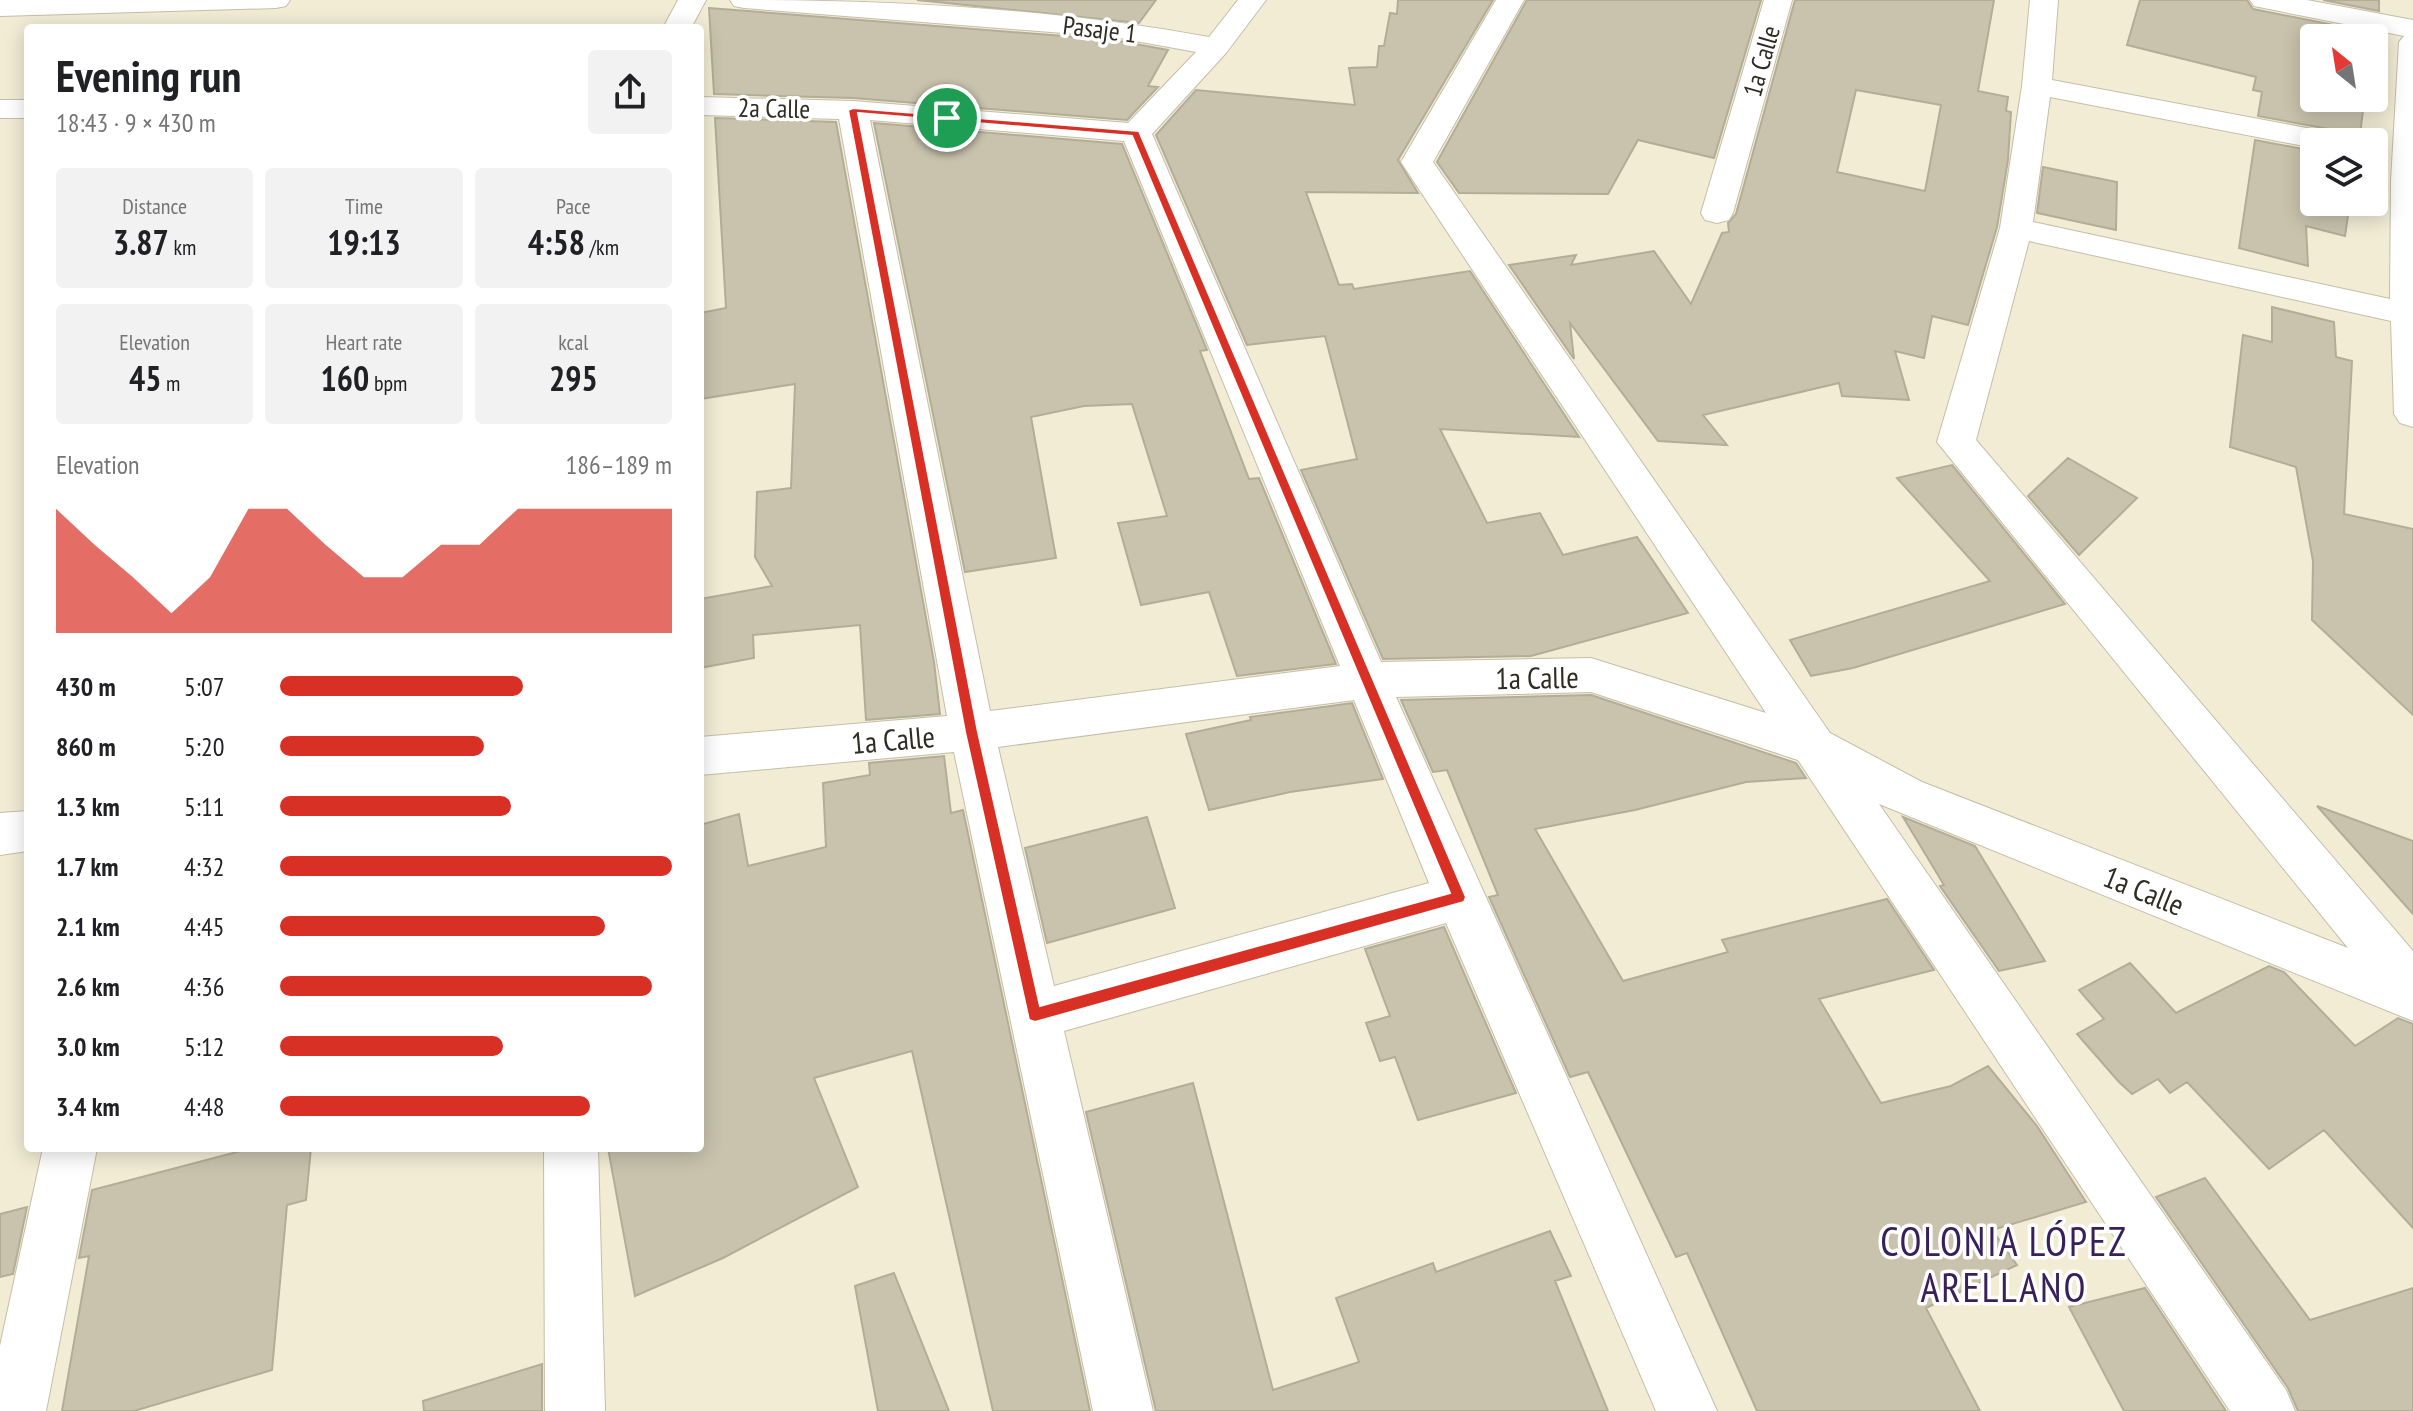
<!DOCTYPE html>
<meta charset="utf-8">
<style>
body{margin:0;font-family:"PT Sans Narrow",sans-serif;background:#f2f2f2;color:#202124;height:100vh;display:flex;flex-direction:column;font-size:30px;white-space:nowrap}
*{box-sizing:border-box;margin:0}
p{font-size:26px;color:#757577}
.icon{flex:none;width:44px;height:44px;fill:none;stroke:currentColor;stroke-width:2;stroke-linecap:round;stroke-linejoin:round}
.map{position:relative;flex:1;overflow:hidden}
.sheet{position:absolute;left:24px;top:24px;width:680px;height:1128px;display:flex;flex-direction:column;background:#fff;border-radius:8px;box-shadow:0 4px 20px #0003}
.sheet>*{flex:none}
.needle{width:52px;rotate:330deg}
.fabs{position:absolute;left:2300px;top:24px;display:grid;gap:16px}
.fabs a{display:grid;place-items:center;width:88px;height:88px;border-radius:8px;background:#fff;box-shadow:0 4px 20px #0003;font-size:40px}
.pin{position:absolute;display:grid;place-items:center;width:68px;height:68px;color:#fff;margin:-34px;border:4px solid #fff;border-radius:50%;box-shadow:0 2px 8px #0007}
.round{display:grid;place-items:center;flex:none;width:84px;height:84px;border-radius:8px;background:#f2f2f2}
.overview{display:flex;align-items:center;justify-content:space-between;height:136px;padding:0 32px}
h1{font-size:44px;font-weight:800;line-height:60px}
.stats{display:grid;grid-template-columns:repeat(3,1fr);gap:12px;height:136px;padding:8px 32px}
.stats div{display:grid;align-content:center;border-radius:8px;background:#f2f2f2;text-align:center}
.stats b{font-size:34px;font-weight:800}
.stats small{font-size:22px;font-weight:400}
.stats p{font-size:22px}
.chart{height:224px;padding:16px 32px}
.chart p{display:flex;justify-content:space-between}
.chart svg{width:100%;height:144px;margin-top:8px;fill:#d93025;opacity:.7}
ul{padding:0 32px;list-style:none;font-size:26px}
li{display:grid;grid-template-columns:128px 96px 1fr;align-items:center;height:60px}
li i{height:20px;border-radius:10px;background:#d93025}
.map>svg:first-child{display:block}
.building{fill:#c9c3ad;stroke:#b3ad97;stroke-width:2;fill-rule:evenodd}
.lines{fill:none;stroke-linecap:round;stroke-linejoin:round}
.minor-casing{stroke:#c4bea9;stroke-width:2}
.minor{fill:#fff;fill-rule:evenodd}
.route{fill:#d93025;stroke:#fff;stroke-width:2;fill-rule:evenodd}
.labels{text-anchor:middle;dominant-baseline:central;stroke-width:7;stroke-linejoin:round;paint-order:stroke}
.far-street-label{font-size:26px;fill:#2e2c23;stroke:#fff}
.street-label{font-size:30px;fill:#2e2c23;stroke:#fff}
.near-quarter-label{font-size:40px;letter-spacing:2px;fill:#38215b;stroke:#fff}
</style>
<div class="map">
<svg width="2413" height="1411" viewBox="0 0 2413 1411">
<rect width="100%" height="100%" fill="#f2ecd5"/>
<path class="building" d="M917 0H1156L1139 23Z
M1398 0H1493L1398 160 1418 193 1306 192 1339 285 1352 284 1354 289 1470 271 1579 437 1440 429 1487 523 1540 513 1563 555 1637 537 1688 613 1531 656 1383 659 1301 470 1357 459 1325 336 1247 345 1156 135 1196 90 1355 105 1349 68 1377 67 1379 46H1384L1390 13 1397 14Z
M1527 0H1761L1714 158 1638 140 1608 194 1459 193 1437 162Z
M1795 0H1994L1978 91 2008 97 2006 111 2011 112 2008 160 1997 227 1968 325 1932 316 1924 358 1895 351 1909 400 1842 396 1839 383 1703 415 1727 445 1658 441 1570 323 1574 359 1509 265 1576 255 1571 265 1654 251 1691 304 1722 233 1729 232 1728 223 1736 214ZM1856 90 1941 105 1925 191 1837 172Z
M2140 0H2247L2253 9 2379 34 2380 107 2364 103 2359 142H2351L2345 132 2258 116 2262 92 2253 90 2256 77 2127 45ZM2314 38H2374V98H2314Z
M2323 0H2379V11Z
M709 8 1114 40 1168 50 1148 86 1158 87 1127 120 853 98 714 94Z
M715 118 836 122 934 662 940 714 866 720 860 625 753 635 754 658 700 668V599L772 586 755 557 757 492 791 488 795 384 700 399V313L726 308Z
M874 123 1122 144 1207 350 1200 351 1249 479 1259 478 1336 664 1237 676 1209 592 1141 605 1118 523 1167 516 1132 404 1084 406 1031 417 1056 558 965 572Z
M2255 140 2314 151V202H2350L2345 236 2306 226 2308 266 2239 248Z
M2043 167 2117 182 2116 230 2037 213Z
M2272 307 2334 322 2336 357 2352 361 2344 514 2413 529V715L2312 620 2313 561 2296 467 2230 447 2243 335 2272 342Z
M2068 458 2137 498 2079 555 2028 496Z
M1952 465 2065 604 1853 668 1811 676 1790 640 1990 581 1897 478Z
M1591 695 1796 763 1806 778 1746 782 1635 810 1535 829 1623 981 1728 952 1722 940 1887 899 1934 970 1819 999 1881 1103 1951 1086 1988 1066 2037 1126 2086 1202 1992 1230 2017 1265 1926 1308 1980 1411H1757L1687 1253 1676 1257 1588 1072 1570 1077 1489 897 1498 895 1447 770 1433 772 1401 700Z
M1352 703 1383 779 1290 792 1209 810 1186 734 1251 720 1250 717Z
M944 756 951 813 963 810 1090 1411H993L912 1051 814 1078 858 1187 723 1258 635 1296 608 1148H700V825L739 814 748 866 826 847 823 783 870 775 869 763Z
M2317 806 2413 841V914Z
M1147 817 1175 908 1047 943 1025 848Z
M1903 817 1975 846 2045 961 1999 971 1940 886 1944 885Z
M1444 927 1516 1093 1418 1120 1395 1057 1380 1061 1366 1023 1390 1016 1365 949Z
M2130 963 2176 1013 2269 966 2284 972 2355 1046 2398 1018 2413 1024V1228L2324 1130 2269 1169 2187 1082 2170 1093 2158 1079 2132 1094 2119 1082 2077 1034 2104 1019 2079 990Z
M1193 1083 1273 1390 1359 1362 1336 1298 1433 1263 1436 1272 1550 1231 1571 1276 1555 1281 1608 1411H1156L1086 1112Z
M252 1148H311L306 1200 287 1205 272 1370 134 1411H62L89 1256 79 1258 92 1190Z
M2205 1178 2310 1320 2413 1288V1411H2298L2288 1388 2156 1197Z
M27 1207 13 1274 0 1277V1214Z
M894 1273 949 1411H878L855 1286Z
M2145 1288 2226 1411H2124L2069 1307Z
M542 1364V1411H424L423 1401Z"/>
<g class="lines">
<defs>
<path id="minor" d="M0 0H290L286 6 276 8 0 16Z
M678 0H706L691 28H663Z
M730 0C890 0 1051 8 1209 37L1238 0H1266L1226 53 1152 134 1381 662 1591 658 1766 713 1401 162 1496 0H1524L1433 162 1830 733 1922 782 2348 948 1937 442 2000 228 2022 86 2030 0H2058L2052 80 2333 133 2344 135 2348 142H2314V148L2050 97 2033 222 2390 299 2391 181 2399 42 2404 36 2254 6 2250 0H2307L2413 20V427L2400 423 2394 414 2391 321 2029 241 1976 440 2413 951V1021L1879 804 2286 1390 2295 1411H2230L1798 760 1591 692 1396 697 1717 1411H1656L1446 923 1064 1031 1153 1411H1093L954 752 700 775V737L947 716 839 119 700 115V97L853 101 1128 123 1196 52 1114 37 744 8 734 6ZM870 120 1124 141 1340 666 990 711ZM1354 700 1429 883 1054 986 998 747Z
M1764 0H1792L1733 213 1729 220 1717 223 1705 220 1701 213Z
M0 100H28V118H0Z
M28 811V851L0 855V813Z
M43 1148H97L46 1411H0V1346Z
M544 1148H598L605 1411H545Z"/>
</defs>
<use href="#minor" class="minor-casing"/>
<use href="#minor" class="minor"/>
</g>
<path class="route" d="M853 108 1139 131 1466 897 1464 902 1035 1022 1029 1020 965 732 848 110ZM858 113 1132 136 1450 893 1040 1006 978 732Z"/>
<g class="labels">
<g class="far-street-label">
<text transform="translate(1100 29) rotate(7)">Pasaje 1</text>
<text transform="translate(1761 61) rotate(-74)">1a Calle</text>
<text transform="translate(774 108) rotate(1)">2a Calle</text>
</g>
<g class="street-label">
<text transform="translate(1537 677) rotate(-1)">1a Calle</text>
<text transform="translate(893 739) rotate(-5)">1a Calle</text>
<text transform="translate(2144 890) rotate(22)">1a Calle</text>
</g>
<g class="near-quarter-label">
<text x="2004" y="1241">COLONIA LÓPEZ<tspan x="2004" dy="46">ARELLANO</tspan></text>
</g>
</g>
</svg>
<div class="fabs">
<a><svg class="needle" viewBox="-14 -14 28 28"><path d="M0-13l5 13h-10z" fill="#e53935"/><path d="M0 13l5-13h-10z" fill="#757577"/></svg></a>
<a><svg class="icon" aria-label="layers" viewBox="0 0 24 24"><path d="M12 4l9 5-9 5-9-5zM3 14l9 5 9-5"/></svg></a>
</div>
<div class="pin" style="left:947px;top:118px;background:#1e9e55"><svg class="icon" aria-label="arrive" viewBox="0 0 24 24"><path d="M6 21V4h12l-3 4 3 4H6"/></svg></div>
<section class="sheet">
<div class="overview"><div><h1>Evening run</h1><p>18:43 · 9 × 430 m</p></div><a class="round"><svg class="icon" aria-label="share" viewBox="0 0 24 24"><path d="M12 15V3M7 8l5-5 5 5M5 13v7h14v-7"/></svg></a></div>
<div class="stats">
<div><p>Distance</p><b>3.87<small> km</small></b></div>
<div><p>Time</p><b>19:13</b></div>
<div><p>Pace</p><b>4:58<small> /km</small></b></div>
</div>
<div class="stats">
<div><p>Elevation</p><b>45<small> m</small></b></div>
<div><p>Heart rate</p><b>160<small> bpm</small></b></div>
<div><p>kcal</p><b>295</b></div>
</div>
<div class="chart"><p><span>Elevation</span>186–189 m</p>
<svg viewBox="0 0 160 44" preserveAspectRatio="none"><path d="M0 44V6L10 17L20 27L30 38L40 27L50 6L60 6L70 17L80 27L90 27L100 17L110 17L120 6L130 6L140 6L150 6L160 6V44z"/></svg>
</div>
<ul>
<li><b>430 m</b>5:07<i style="width:62%"></i></li>
<li><b>860 m</b>5:20<i style="width:52%"></i></li>
<li><b>1.3 km</b>5:11<i style="width:59%"></i></li>
<li><b>1.7 km</b>4:32<i style="width:100%"></i></li>
<li><b>2.1 km</b>4:45<i style="width:83%"></i></li>
<li><b>2.6 km</b>4:36<i style="width:95%"></i></li>
<li><b>3.0 km</b>5:12<i style="width:57%"></i></li>
<li><b>3.4 km</b>4:48<i style="width:79%"></i></li>
</ul>
</section>
</div>
